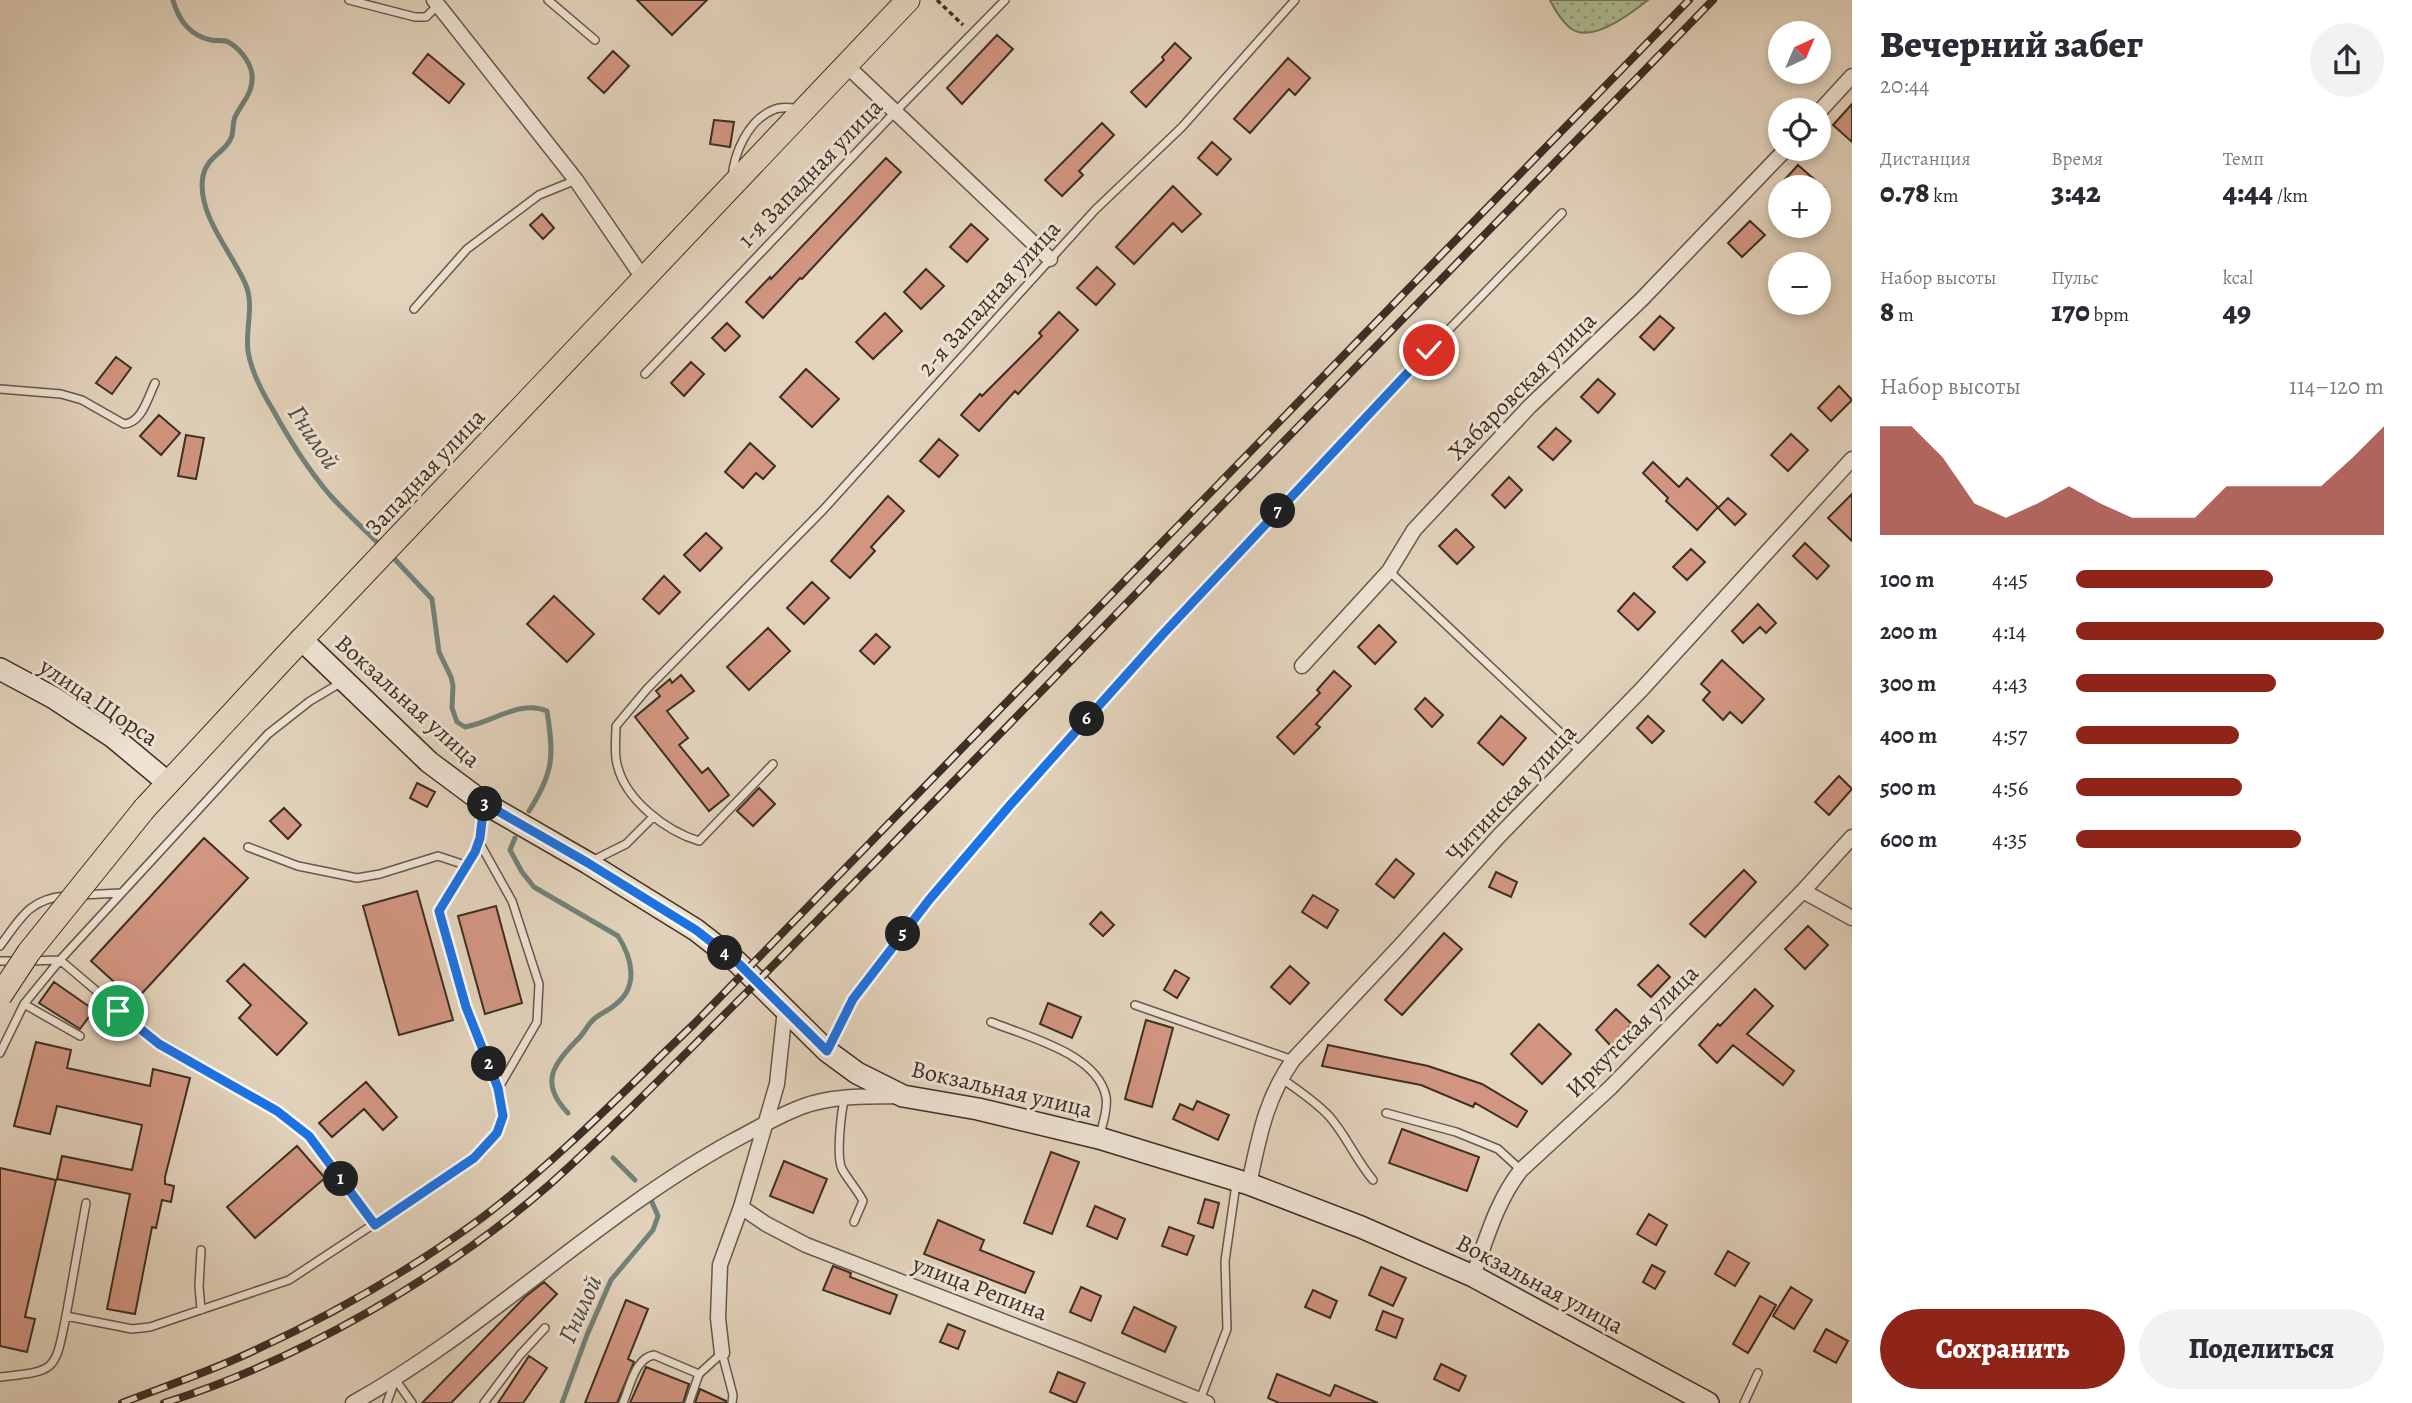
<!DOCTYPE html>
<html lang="ru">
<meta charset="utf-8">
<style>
body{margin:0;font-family:Alegreya,serif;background:#f2f2f3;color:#2b2b33;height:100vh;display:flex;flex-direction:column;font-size:26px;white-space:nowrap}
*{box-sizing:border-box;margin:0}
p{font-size:23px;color:#7c7c81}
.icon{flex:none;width:38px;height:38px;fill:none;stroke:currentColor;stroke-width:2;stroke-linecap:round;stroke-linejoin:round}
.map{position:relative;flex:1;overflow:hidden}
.sheet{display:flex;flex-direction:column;background:#fff;width:560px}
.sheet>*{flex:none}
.needle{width:46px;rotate:44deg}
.buttons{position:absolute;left:1768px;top:21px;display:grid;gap:14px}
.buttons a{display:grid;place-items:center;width:63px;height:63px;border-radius:50%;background:#fff;box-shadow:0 4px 10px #0003;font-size:35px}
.pin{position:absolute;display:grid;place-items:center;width:60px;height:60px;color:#fff;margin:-30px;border:4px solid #fff;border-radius:50%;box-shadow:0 2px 7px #0007}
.km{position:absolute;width:35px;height:35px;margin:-18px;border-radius:50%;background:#222;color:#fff;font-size:19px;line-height:35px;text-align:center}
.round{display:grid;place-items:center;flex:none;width:74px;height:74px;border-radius:37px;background:#f2f2f3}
.head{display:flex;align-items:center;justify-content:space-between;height:119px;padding:0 28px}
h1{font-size:38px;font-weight:800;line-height:52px}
.metrics{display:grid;grid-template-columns:repeat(3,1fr);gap:10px;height:119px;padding:7px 28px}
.metrics div{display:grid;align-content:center}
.metrics b{font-size:30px;font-weight:800}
.metrics small{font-size:19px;font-weight:400}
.metrics p{font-size:19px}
.chart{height:196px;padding:14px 28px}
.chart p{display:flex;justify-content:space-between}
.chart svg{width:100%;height:126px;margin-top:7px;fill:#8f2418;opacity:.7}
.cta{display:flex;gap:14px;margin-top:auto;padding:14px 28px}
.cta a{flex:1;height:80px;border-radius:42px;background:#8f2418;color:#fff;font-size:28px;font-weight:800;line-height:80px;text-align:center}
.cta a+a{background:#f2f2f3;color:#2b2b33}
ul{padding:0 28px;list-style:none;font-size:23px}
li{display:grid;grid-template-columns:112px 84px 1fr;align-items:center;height:52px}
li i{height:18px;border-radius:9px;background:#8f2418}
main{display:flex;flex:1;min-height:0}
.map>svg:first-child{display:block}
.grass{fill:url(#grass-dots);stroke:#76765c;stroke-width:2}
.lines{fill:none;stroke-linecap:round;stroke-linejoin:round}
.stream{stroke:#728179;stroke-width:5}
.building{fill:#d29581;stroke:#3d2f24;stroke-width:2}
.lane-casing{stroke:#66584a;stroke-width:10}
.street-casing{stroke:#66584a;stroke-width:17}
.secondary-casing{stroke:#3d2f24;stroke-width:24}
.primary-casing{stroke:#3d2f24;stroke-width:25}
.path{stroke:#3d2f24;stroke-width:3.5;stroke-dasharray:5 3.5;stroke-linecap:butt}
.lane{stroke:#ede2d3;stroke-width:7}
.street{stroke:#ede2d3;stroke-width:14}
.secondary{stroke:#ede2d3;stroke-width:21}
.primary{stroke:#e3d3bc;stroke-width:23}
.rail-casing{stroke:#3d2f24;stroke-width:8}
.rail{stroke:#ede2d3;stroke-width:5;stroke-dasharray:16;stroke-linecap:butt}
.primary-bridge-casing{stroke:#3d2f24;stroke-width:25;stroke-linecap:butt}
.primary-bridge{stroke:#e3d3bc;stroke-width:23}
.route-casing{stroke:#fff;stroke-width:14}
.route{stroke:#1a73e8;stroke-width:9}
.labels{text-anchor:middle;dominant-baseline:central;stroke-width:6;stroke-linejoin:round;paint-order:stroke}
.street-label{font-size:24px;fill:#3d2f24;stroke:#ede2d3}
.water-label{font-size:26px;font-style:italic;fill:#4f4a40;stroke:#ede2d3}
</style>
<main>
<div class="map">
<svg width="1852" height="1403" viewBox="0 0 1852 1403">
<defs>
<pattern id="grass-dots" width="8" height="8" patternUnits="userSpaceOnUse" patternTransform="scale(1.75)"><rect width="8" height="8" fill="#aebe95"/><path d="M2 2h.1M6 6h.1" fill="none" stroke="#8f9b79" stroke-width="1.8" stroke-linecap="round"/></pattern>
</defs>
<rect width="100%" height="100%" fill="#e3d3bc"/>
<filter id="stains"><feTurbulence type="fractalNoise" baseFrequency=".00286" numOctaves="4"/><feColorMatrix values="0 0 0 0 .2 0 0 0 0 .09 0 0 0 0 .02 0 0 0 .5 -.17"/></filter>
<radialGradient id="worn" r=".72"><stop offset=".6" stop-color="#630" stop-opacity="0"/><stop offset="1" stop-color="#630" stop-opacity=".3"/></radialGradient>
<path class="grass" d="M1550 0H1648C1631 13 1590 46 1569 27 1561 20 1555 10 1550 0Z"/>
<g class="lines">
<path class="stream" d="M173 0C178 19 190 36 211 40 215 41 222 40 226 41 238 46 250 61 252 74 254 93 242 102 235 117 232 124 234 132 231 138 225 153 207 156 203 176 196 213 231 251 245 283 255 305 245 327 248 351 251 371 262 392 273 410 289 439 307 468 329 494 345 512 364 529 382 547
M389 553 432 599 439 652 451 677 453 686 452 708 457 722 465 727C492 723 520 699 547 711 554 756 554 772 529 811
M515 838 510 850 522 872 534 887 618 936C632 958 639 986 616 1004 610 1010 601 1013 594 1019 587 1025 584 1034 577 1040 553 1065 539 1083 568 1113
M613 1158 635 1180
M562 1403 587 1335 611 1280 653 1230 658 1216 651 1200"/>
</g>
<path class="building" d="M637 0H707L672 35Z
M997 35 1013 49 962 104 947 88Z
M1175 43 1191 58 1146 107 1131 92 1164 60 1162 57Z
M613 51 629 66 604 93 588 78Z
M428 54 464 84 449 103 413 73Z
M1288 58 1310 78 1295 95 1289 89 1250 133 1234 119Z
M1852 104V142L1833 125Z
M714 120 734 122 730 147 710 144Z
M1102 123 1114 135 1079 171 1083 175 1062 196 1045 180Z
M1212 142 1231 159 1217 175 1198 158Z
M886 158 901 172 802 279 800 278 763 318 746 302 770 277 771 279Z
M1798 165 1823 187H1778Z
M1173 186 1201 214 1182 232 1173 223 1134 264 1116 247Z
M542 214 554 228 543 239 530 225Z
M1750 221 1765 235 1742 257 1728 243Z
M971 224 988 239 967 262 950 247Z
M1097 267 1115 284 1096 305 1077 288Z
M926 269 944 286 921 309 904 292Z
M1059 312 1078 330 1018 394 1015 391 979 431 961 415 980 394 982 396 1042 336 1039 333Z
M885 313 902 331 873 359 856 342Z
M1660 316 1674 328 1654 350 1640 337Z
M727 323 740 336 725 351 712 338Z
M116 357 131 368 112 394 96 383Z
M691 362 704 374 684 396 671 383Z
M806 369 839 399 812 427 780 397Z
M1598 379 1615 394 1598 413 1581 397Z
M1839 386 1852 400 1831 421 1818 408Z
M159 415 180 433 161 455 140 436Z
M1556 428 1571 441 1553 460 1538 447Z
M1791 434 1808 450 1788 471 1771 455Z
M186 435 204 438 196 479 178 476Z
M939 439 958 455 939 477 920 461Z
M750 443 775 466 763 479 756 473 743 488 725 472Z
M1653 462 1679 487 1687 478 1718 507 1697 530 1666 501 1668 498 1643 473Z
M1509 477 1522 490 1505 508 1492 495Z
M1852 494V541L1828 518Z
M888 496 904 511 871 547 875 551 850 578 831 561Z
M1728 498 1746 514 1735 525 1718 508Z
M1456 529 1474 547 1457 564 1439 546Z
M706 533 722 548 700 571 684 555Z
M1805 543 1829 566 1817 579 1793 556Z
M1691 549 1705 562 1687 580 1673 567Z
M664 576 680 592 659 614 643 599Z
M812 582 829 598 804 624 787 608Z
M1634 593 1655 612 1638 630 1618 611Z
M554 596 594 634 567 662 527 624Z
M1758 604 1776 623 1766 633 1760 627 1743 643 1732 631Z
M1379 625 1396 642 1375 664 1358 647Z
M768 628 790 651 749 690 727 667Z
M876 634 890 647 874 664 860 651Z
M1722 660 1764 699 1742 723 1730 712 1723 720 1703 700 1710 692 1701 684Z
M1334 671 1351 686 1316 724 1320 727 1294 754 1277 737 1320 693 1317 690Z
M681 675 694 691 667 711 688 738 679 745 702 773 708 768 729 795 709 811 635 717 660 696 656 691 670 679 672 683Z
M1425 698 1443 715 1432 727 1415 709Z
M1501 716 1526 738 1503 765 1478 743Z
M1648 716 1664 731 1652 743 1637 728Z
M1839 776 1852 789 1829 815 1815 802Z
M417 783 435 792 427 807 410 798Z
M759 788 775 804 753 826 737 811Z
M284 808 301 825 288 839 270 821Z
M204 838 248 878 135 1001 91 961Z
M1396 859 1414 874 1394 898 1376 884Z
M1744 870 1756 882 1705 937 1690 924Z
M1496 872 1517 882 1511 897 1489 887Z
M417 891 453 1020 399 1035 363 906Z
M1313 895 1338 910 1327 928 1302 912Z
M496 906 522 1003 485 1014 458 916Z
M1101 912 1114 925 1103 936 1090 924Z
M1808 926 1828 945 1805 969 1785 949Z
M1444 933 1462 949 1402 1015 1385 1000Z
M244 964 307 1023 277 1055 239 1018 251 1005 227 981Z
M1658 965 1670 977 1651 997 1638 985Z
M1290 966 1309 983 1290 1004 1271 987Z
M1175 970 1189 978 1177 998 1164 990Z
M54 982 94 1010 80 1029 39 1003Z
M1755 989 1773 1006 1747 1034 1794 1071 1783 1085 1733 1045 1717 1063 1699 1045 1718 1024 1720 1026Z
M1048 1003 1081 1017 1072 1038 1040 1024Z
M1616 1009 1632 1024 1611 1046 1596 1030Z
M1146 1020 1173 1028 1152 1107 1125 1099Z
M1539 1024 1571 1054 1542 1084 1511 1054Z
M36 1042 71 1050 67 1068 150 1086 153 1069 190 1078 165 1177V1184L174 1186 171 1202 162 1200 156 1228 152 1227 135 1314 107 1309 130 1194 57 1179 62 1156 132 1170 142 1125 57 1106 50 1134 14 1126Z
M1328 1045 1428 1066 1482 1084 1527 1111 1517 1127 1475 1103 1473 1107 1421 1085 1322 1066Z
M366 1082 397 1117 383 1130 364 1109 332 1137 319 1123Z
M1197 1101 1229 1115 1218 1140 1173 1119 1180 1104 1193 1110Z
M1402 1129 1479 1157 1467 1191 1389 1163Z
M297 1146 325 1178 255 1238 227 1207Z
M1051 1152 1079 1162 1052 1234 1024 1223Z
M784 1161 827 1179 813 1213 770 1196Z
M0 1168 56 1180 25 1317 35 1319 27 1352 0 1346Z
M1205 1199 1219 1203 1213 1228 1198 1223Z
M1095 1206 1125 1219 1117 1239 1087 1226Z
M1649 1214 1667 1225 1656 1245 1637 1234Z
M938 1220 984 1240 980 1250 1034 1272 1025 1293 924 1254Z
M1169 1227 1194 1236 1187 1255 1162 1246Z
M1728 1251 1749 1263 1735 1286 1715 1274Z
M1652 1265 1665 1272 1655 1289 1643 1282Z
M833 1266 851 1273 850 1277 897 1295 890 1314 823 1290Z
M1381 1267 1406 1278 1393 1306 1369 1295Z
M544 1282 557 1294 451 1403H422L525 1297Z
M1081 1287 1101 1296 1091 1321 1070 1312Z
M1791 1287 1812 1300 1794 1329 1773 1316Z
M1313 1290 1337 1301 1330 1318 1305 1307Z
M1760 1296 1776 1305 1748 1353 1733 1344Z
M626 1300 648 1309 628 1359 634 1362 617 1403H585Z
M1134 1307 1176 1327 1165 1352 1122 1333Z
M1383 1311 1403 1319 1396 1338 1376 1330Z
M948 1324 965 1331 958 1349 940 1342Z
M1826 1329 1848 1341 1836 1363 1814 1351Z
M529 1356 547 1368 523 1403H498Z
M1441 1364 1466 1376 1459 1391 1434 1379Z
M646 1367 689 1384 683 1403H630Z
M1058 1372 1085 1383 1076 1403 1050 1392Z
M1277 1374 1330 1396 1335 1385 1378 1403H1279L1268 1398Z
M700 1389 726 1401V1403H695Z"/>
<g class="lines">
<defs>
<path id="lane" d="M349 0 415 17H426L439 4
M548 0 595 40
M732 178C734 153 748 120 773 110 781 106 791 108 800 109
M414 309 467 249 539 195 576 180
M645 374 895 112 1005 0
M0 389 61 394 82 400 124 424C142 423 148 397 155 383
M1389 571 1581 752
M773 764 699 841C666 831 625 800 617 764 614 753 616 738 616 726L647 689 823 510 1095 210 1182 127 1295 0
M479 842 512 901 539 984 537 1022 498 1089
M248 847 298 866 357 878 380 874 438 856 465 865
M592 861 626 844 653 817
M81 895 121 893
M0 946C20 919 29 899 65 896
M0 961H17
M29 961 60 960 268 734 310 701 342 682
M24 1004 80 1036
M1135 1005 1293 1060
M991 1022C1026 1036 1098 1054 1106 1097 1108 1108 1103 1124 1100 1134
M828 1049 853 999 929 900 1011 804 1163 634 1429 350 1562 213
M0 1053 24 1004 60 960 159 1044 277 1111 309 1136 375 1225
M1281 1078C1298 1090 1315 1101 1329 1116 1346 1135 1356 1160 1373 1180
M845 1097C841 1111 836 1157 842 1169 848 1180 857 1189 863 1201L854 1222
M1386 1113 1456 1132 1498 1149 1521 1170
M86 1203 66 1316 132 1329 150 1327 289 1280 474 1158 497 1133 503 1116 498 1089 466 1007 439 911 475 852 480 838 483 807
M201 1310 199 1286 201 1250
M0 1377C56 1371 55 1372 66 1316
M395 1379 412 1403
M1200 1400 1227 1329 1225 1261 1236 1184
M387 1403 395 1380
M484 1403 520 1355 545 1328
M623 1403C630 1387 635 1358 654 1355L699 1374 722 1353 733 1395 732 1403
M689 1403 699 1374
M1744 1403 1758 1373"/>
<path id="street" d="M434 0 576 180 643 278
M846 65 1050 259
M1818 113 1852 76
M1302 666 1389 571 1414 530 1530 406 1642 299 1786 149
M1803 891 1852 918
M1249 1184C1259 1138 1265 1100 1293 1060L1400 946 1498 837 1642 689 1852 459
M741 1207 766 1224 806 1245 1080 1351 1207 1403
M1473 1276C1486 1240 1497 1200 1521 1170L1610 1088 1803 891 1852 837
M722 1353 718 1318 720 1265 741 1207 777 1084 785 1009
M353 1403C488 1328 597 1215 733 1141 756 1129 779 1115 804 1106 834 1095 867 1097 899 1096"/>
<path id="secondary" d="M301 639 429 762 484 803 588 863 696 930 737 962 827 1051 857 1073 903 1096 978 1109 1099 1138 1249 1184 1361 1227 1473 1276 1708 1403
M0 669 54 698 113 737 167 782"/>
<path id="primary" d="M145 808 284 658 908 0"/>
</defs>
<use href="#lane" class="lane-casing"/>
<use href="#street" class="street-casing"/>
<use href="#secondary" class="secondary-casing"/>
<use href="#primary" class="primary-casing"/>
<path class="path" d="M937 0 963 25"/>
<use href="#lane" class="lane"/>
<use href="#street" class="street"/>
<use href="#secondary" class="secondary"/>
<use href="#primary" class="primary"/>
<defs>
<path id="rail" d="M122 1403C161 1388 202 1374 240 1357 325 1319 408 1272 483 1217 559 1159 625 1090 694 1024L1689 0
M164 1403C296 1362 445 1276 549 1185 617 1124 681 1058 746 993 840 898 934 802 1027 706 1256 470 1484 235 1713 0"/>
</defs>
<use href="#rail" class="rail-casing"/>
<use href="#rail" class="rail"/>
<defs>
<path id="primary-bridge" d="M0 996 29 952 145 808"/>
</defs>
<use href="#primary-bridge" class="primary-bridge-casing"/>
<use href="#primary-bridge" class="primary-bridge"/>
</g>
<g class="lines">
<defs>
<path id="route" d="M118 1011 159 1044 277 1111 309 1136 375 1225 474 1158 497 1133 503 1116 498 1088 466 1007 439 911 475 852 480 838 484 803 588 863 696 930 737 962 827 1051 853 999 929 900 1011 804 1163 634 1429 350"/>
</defs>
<use href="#route" class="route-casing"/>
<use href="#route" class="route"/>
</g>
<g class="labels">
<g class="street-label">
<text transform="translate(810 173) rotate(-46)">1-я Западная улица</text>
<text transform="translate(989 298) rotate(-48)">2-я Западная улица</text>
<text transform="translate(1522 386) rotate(-45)">Хабаровская улица</text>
<text transform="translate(425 472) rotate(-47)">Западная улица</text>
<text transform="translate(408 701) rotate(42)">Вокзальная улица</text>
<text transform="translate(99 702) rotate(34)">улица Щорса</text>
<text transform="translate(1511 793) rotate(-47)">Читинская улица</text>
<text transform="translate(1632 1031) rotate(-45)">Иркутская улица</text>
<text transform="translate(1002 1089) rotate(13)">Вокзальная улица</text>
<text transform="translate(1540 1284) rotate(28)">Вокзальная улица</text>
<text transform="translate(980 1288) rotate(21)">улица Репина</text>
</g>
<g class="water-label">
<text transform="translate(314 437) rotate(56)">Гнилой</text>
<text transform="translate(580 1309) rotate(-66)">Гнилой</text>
</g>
</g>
<rect width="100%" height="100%" filter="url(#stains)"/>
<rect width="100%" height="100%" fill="url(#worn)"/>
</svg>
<div class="buttons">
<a><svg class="needle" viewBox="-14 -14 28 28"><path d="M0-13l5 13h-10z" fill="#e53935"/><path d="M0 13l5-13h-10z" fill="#7c7c81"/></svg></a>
<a><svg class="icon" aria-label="locate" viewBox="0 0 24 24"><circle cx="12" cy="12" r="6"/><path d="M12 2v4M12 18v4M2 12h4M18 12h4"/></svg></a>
<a>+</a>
<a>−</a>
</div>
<div class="pin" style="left:118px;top:1011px;background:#1e9e55"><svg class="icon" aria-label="arrive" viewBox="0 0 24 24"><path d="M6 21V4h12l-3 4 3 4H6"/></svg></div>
<div class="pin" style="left:1429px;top:350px;background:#d93025"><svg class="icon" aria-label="check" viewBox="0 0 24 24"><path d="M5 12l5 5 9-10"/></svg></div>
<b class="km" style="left:341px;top:1179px">1</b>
<b class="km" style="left:489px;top:1064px">2</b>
<b class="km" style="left:485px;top:804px">3</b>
<b class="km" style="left:725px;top:953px">4</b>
<b class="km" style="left:903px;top:934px">5</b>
<b class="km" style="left:1087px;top:719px">6</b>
<b class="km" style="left:1278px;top:511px">7</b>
</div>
<section class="sheet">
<div class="head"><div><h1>Вечерний забег</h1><p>20:44</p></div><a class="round"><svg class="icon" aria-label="share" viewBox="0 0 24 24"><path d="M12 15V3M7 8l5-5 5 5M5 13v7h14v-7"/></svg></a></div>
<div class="metrics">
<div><p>Дистанция</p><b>0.78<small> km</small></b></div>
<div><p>Время</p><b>3:42</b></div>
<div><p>Темп</p><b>4:44<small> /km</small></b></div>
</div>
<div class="metrics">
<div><p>Набор высоты</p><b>8<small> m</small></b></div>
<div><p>Пульс</p><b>170<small> bpm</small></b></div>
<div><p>kcal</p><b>49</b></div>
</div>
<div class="chart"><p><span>Набор высоты</span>114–120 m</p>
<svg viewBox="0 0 160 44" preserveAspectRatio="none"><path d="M0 44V6L10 6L20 17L30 33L40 38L50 33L60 27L70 33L80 38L90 38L100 38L110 27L120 27L130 27L140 27L150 17L160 6V44z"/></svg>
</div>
<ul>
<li><b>100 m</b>4:45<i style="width:64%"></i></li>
<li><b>200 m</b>4:14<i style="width:100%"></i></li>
<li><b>300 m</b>4:43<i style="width:65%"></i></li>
<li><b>400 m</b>4:57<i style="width:53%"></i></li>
<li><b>500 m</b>4:56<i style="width:54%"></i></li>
<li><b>600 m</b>4:35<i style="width:73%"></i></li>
</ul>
<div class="cta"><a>Сохранить</a><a>Поделиться</a></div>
</section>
</main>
